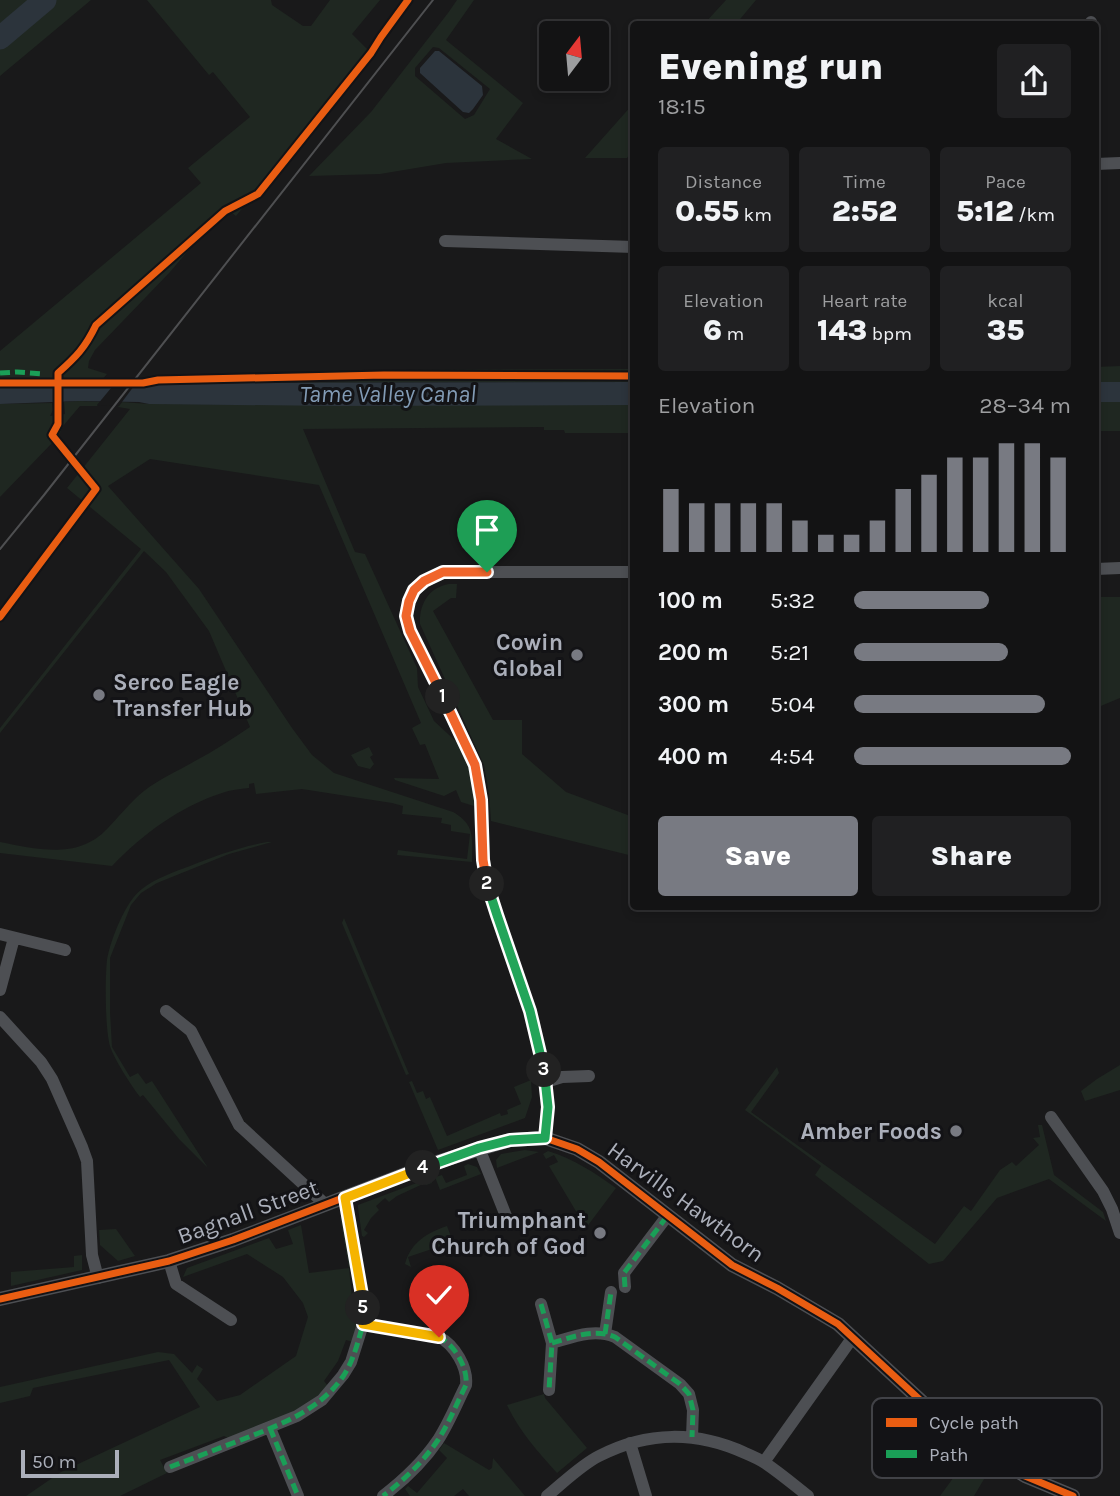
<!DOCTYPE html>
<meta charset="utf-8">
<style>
body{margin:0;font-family:Karla,sans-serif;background:#202022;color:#f1f3f6;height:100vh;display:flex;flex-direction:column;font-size:26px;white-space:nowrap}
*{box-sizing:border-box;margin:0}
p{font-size:23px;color:#9d9ea0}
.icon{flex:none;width:38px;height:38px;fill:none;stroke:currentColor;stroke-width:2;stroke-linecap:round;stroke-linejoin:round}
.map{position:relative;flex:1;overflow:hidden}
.sheet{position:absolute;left:630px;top:21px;width:469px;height:889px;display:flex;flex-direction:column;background:#131314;border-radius:7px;box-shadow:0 4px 10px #0003,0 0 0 2px #323234}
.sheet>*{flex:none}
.needle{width:46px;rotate:16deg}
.tools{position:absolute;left:539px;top:21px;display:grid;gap:14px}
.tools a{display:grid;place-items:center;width:70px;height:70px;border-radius:7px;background:#131314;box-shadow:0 4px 10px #0003,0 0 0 2px #323234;font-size:35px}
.scale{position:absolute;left:21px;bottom:18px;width:98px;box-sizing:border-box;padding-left:7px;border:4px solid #abafba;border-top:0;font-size:19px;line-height:24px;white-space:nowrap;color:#abafba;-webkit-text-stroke:5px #131316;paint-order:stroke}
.pin{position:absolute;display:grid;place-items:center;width:60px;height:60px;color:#fff;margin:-72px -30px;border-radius:50% 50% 50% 0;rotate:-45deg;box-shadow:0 0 7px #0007}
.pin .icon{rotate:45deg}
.km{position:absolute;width:35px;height:35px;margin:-18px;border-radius:50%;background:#222;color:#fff;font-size:19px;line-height:35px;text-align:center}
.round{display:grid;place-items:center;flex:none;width:74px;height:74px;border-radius:7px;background:#202022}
.overview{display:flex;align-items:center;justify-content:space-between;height:119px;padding:0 28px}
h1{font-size:38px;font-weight:800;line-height:52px}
.figures{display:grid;grid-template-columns:repeat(3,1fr);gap:10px;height:119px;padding:7px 28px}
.figures div{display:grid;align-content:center;border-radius:7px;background:#202022;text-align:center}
.figures b{font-size:30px;font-weight:800}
.figures small{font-size:19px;font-weight:400}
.figures p{font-size:19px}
.chart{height:196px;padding:14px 28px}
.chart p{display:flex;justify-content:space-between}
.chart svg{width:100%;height:126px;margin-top:7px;stroke:#787a82;stroke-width:6}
.button{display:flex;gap:14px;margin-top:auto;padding:14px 28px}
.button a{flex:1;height:80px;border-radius:7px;background:#787a82;color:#fff;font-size:28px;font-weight:800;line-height:80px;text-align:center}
.button a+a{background:#202022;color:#f1f3f6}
ul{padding:0 28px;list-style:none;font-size:23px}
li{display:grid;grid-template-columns:112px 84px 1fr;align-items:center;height:52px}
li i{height:18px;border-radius:9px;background:#787a82}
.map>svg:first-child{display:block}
.green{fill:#1f2721;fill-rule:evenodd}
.water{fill:#2c343c}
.pier{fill:#19191a}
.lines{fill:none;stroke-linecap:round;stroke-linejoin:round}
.river{stroke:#2c343c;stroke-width:23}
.minor{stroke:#4d4f53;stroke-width:12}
.tertiary{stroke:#4d4f53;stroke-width:14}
.tram{stroke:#4e4f51;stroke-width:2}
.quiet{stroke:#1a9f57;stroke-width:5;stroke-dasharray:10 5;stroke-linecap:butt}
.cycleway-casing{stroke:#131316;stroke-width:11}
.cycleway{stroke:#e95d12;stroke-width:7}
.split-1-casing{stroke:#fff;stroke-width:14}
.split-2-casing{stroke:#fff;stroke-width:14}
.split-3-casing{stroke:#fff;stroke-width:14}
.split-4-casing{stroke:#fff;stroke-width:14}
.split-5-casing{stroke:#fff;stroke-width:14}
.split-6-casing{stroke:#fff;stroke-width:14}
.split-1{stroke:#f0652b;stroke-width:9}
.split-2{stroke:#f0652b;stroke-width:9}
.split-3{stroke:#22a559;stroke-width:9}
.split-4{stroke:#22a559;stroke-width:9}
.split-5{stroke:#f5b400;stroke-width:9}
.split-6{stroke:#f5b400;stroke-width:9}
.poi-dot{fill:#787a82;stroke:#131316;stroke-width:2.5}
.labels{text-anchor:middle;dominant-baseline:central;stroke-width:6;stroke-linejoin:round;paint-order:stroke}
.poi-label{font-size:23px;font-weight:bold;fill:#abafba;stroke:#131316;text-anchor:end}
.street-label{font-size:23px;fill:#abafba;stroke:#131316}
.water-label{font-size:24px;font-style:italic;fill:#829bb5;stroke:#131316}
.key{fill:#131316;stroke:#414247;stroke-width:2}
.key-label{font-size:19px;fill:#abafba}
</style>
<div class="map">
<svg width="1120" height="1496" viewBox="0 0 1120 1496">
<rect width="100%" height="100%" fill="#19191a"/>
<path class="green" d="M0 0H91L0 76Z
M147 0H271L272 5 303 26H311L330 0H380L352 34 369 51 236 216 223 206 193 245 170 272 95 350 89 361 88 368 107 374 101 381 118 379 114 385 0 386V351L201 183 188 168 250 117 213 72 209 75Z
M457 0H474L446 40 523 103 496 139 532 159 446 163 380 174 309 176 371 112 448 13ZM433 47 439 48 490 89 474 115 465 119 415 76V68Z
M726 0H756L736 24H704Z
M633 104V150L627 158H585Z
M1120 366V382H1096V367Z
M634 369 633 382 152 383 141 386H134L139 379 170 376 402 370Z
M79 401 100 402 97 406H80L63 426 60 433 54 441 0 497V404L52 403 53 410 50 416 65 414 64 402Z
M122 402 149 404 633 405V433H565L564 430H544V427L303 429 355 552 365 554 417 668 418 687 434 721 461 746 468 758 476 804 474 806 461 802 456 790 444 796 395 780 394 778 439 779 425 744 420 745 412 728 421 723 319 485 150 459 108 486 199 589 292 728 312 755 334 773 453 812C476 825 472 839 472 862L397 855 398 850 467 859 470 834 451 831V825L441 823 442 818 402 814 403 806 392 803 302 789 256 794 254 783 249 784V788C240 789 230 790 222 793 179 807 143 834 112 866L0 853V842C36 849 78 860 107 829 119 817 130 802 144 791 159 779 178 771 195 761 214 751 232 739 250 727L209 631 166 572 144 551 0 733V728L141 549 67 488 130 409 118 407Z
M1096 402H1120V431H1096Z
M449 584H457L456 598H451L433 611 493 720H522V754L566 792 633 817V856L491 821 489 794 484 765 420 624C419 604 429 587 449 584Z
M1096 597H1120V698L1096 708Z
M369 747 373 755 370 757 374 764 370 769 358 766 351 755Z
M267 842H272L229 854 157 883 141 893 131 905 110 958V1012L112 1047 130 1077 138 1073 146 1084 152 1081 208 1168 179 1139 143 1095 140 1097C131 1085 114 1059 110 1046 105 1029 105 978 107 960 110 941 126 900 142 889 156 878 174 872 190 866 215 856 240 847 267 842Z
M344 918 409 1074 406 1075 342 923Z
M1120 1065V1090L1085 1101 1081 1091 1097 1079Z
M777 1067 779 1073 751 1112 935 1244 964 1206 971 1211 1000 1170 1012 1162 1016 1166 1039 1145 1033 1138 1040 1137 1038 1125H1042L1054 1175 1103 1212 1106 1221 1049 1179 997 1198 943 1261 929 1264 815 1175 821 1166 745 1110Z
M531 1080 532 1097 525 1118 438 1150 409 1082 412 1081 417 1093 423 1091 426 1099 430 1097 447 1136 500 1113 501 1116 508 1114 507 1110 521 1104 514 1087Z
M525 1150 539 1152 497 1168 496 1160 501 1154Z
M548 1151C574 1159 595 1173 616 1188L586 1228 549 1166 558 1162 554 1155 546 1159 543 1154Z
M468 1164 477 1167 481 1174 440 1190 435 1177 442 1175 446 1183 467 1175 464 1166Z
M430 1178 432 1183 426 1185 425 1183 397 1196 389 1202 385 1198 376 1206 379 1210 371 1218 364 1230 368 1233 364 1237 362 1236 358 1208V1205Z
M340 1217H343L352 1267 349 1268 353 1308 359 1309 353 1342 346 1340 338 1361 324 1381 328 1386C302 1414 264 1425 228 1438L224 1436 160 1460 167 1473 120 1496H26L61 1472 200 1407 169 1360 33 1388 30 1396 0 1403V1387L158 1352 174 1354 192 1373 197 1365 203 1369 197 1379 217 1401 240 1395 296 1356 308 1317 303 1303 283 1277 247 1254 183 1277 187 1268 269 1238 276 1249 293 1244 288 1230 301 1225 309 1273 349 1268Z
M447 1226 453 1242 408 1257 411 1267 405 1264C411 1242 427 1233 447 1226Z
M116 1229 135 1256 118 1261 100 1245 99 1230Z
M82 1255V1270L11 1286V1272L74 1267V1256Z
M544 1394 545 1398 587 1448 557 1473C538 1452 519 1431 507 1405Z
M444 1443 489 1470 492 1468 493 1458 525 1496H469L463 1489 454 1496H410L405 1489 408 1486 417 1493 447 1458 439 1450Z
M970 1455 990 1469 974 1496H940Z"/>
<path class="water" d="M435 51H439L482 86 483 95 473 109 469 113 463 112 420 73V68Z
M633 382 634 405 336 406 149 404 139 402 79 401 0 404V386L114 385 141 386 152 383Z
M1096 382H1120V402H1096Z"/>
<path class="pier" d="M116 382H137L119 406 97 405Z"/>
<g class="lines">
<path class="river" d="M0 38 45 0"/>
<path class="minor" d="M1091 22V24
M1096 164 1120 163
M445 241 634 247
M1096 569 1120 568
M0 934 65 950
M0 990 14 938
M166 1011 191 1031 239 1125 326 1205
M0 1017 41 1062 52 1079 82 1147 87 1161 92 1255 98 1278
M546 1082 562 1077 589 1076
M1051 1117 1103 1191 1112 1209 1120 1233
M545 1138 548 1107 546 1082 530 1011 489 890 483 860 481 800 475 765 410 631C401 598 415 585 443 572H634
M479 1148 506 1216
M169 1261 176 1284 231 1320
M625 1287 624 1273 668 1215
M541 1304 552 1343 549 1390
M363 1324 439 1337C455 1345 468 1368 466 1385 457 1403 449 1423 438 1440 423 1462 404 1480 383 1496
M605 1334 611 1292
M552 1343C573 1337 594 1328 615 1337L680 1384 689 1394 693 1410 692 1437
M270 1428 298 1496
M630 1443 646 1496
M764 1462 853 1337
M170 1467 297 1416 322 1400 343 1375 351 1362 363 1324V1301L345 1198
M547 1496C563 1483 581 1465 599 1456 647 1431 697 1431 745 1453 752 1456 759 1459 765 1463 780 1473 794 1485 808 1496"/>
<path class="tertiary" d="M0 1299 169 1261 233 1240 434 1163 510 1140 545 1138 577 1149 599 1162 732 1265 777 1288 838 1324 945 1423 1025 1476 1073 1496"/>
<path class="tram" d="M0 549 44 495 433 0"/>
<path class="quiet" d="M0 373 17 372 44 374
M625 1287 624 1273 668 1215
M541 1304 552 1343 549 1390
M605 1334 611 1292
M552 1343C573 1337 594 1328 615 1337L680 1384 689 1394 693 1410 692 1437
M270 1428 298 1496
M170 1467C194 1458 217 1449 241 1440 279 1425 320 1411 344 1375 354 1359 358 1342 363 1324L439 1337C455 1345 468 1368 466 1385 457 1403 449 1423 438 1440 423 1462 404 1480 383 1496"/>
<defs>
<path id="cycleway" d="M0 383H143L158 380 384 375 634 376
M0 617 96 489 52 435 58 424V373C76 357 85 348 96 325L225 211 258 194 371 53 381 37 408 0
M0 1299 169 1261 233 1240 434 1163 510 1140 545 1138 577 1149 599 1162 732 1265 777 1288 838 1324 945 1423 1025 1476 1073 1496"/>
</defs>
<use href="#cycleway" class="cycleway-casing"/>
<use href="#cycleway" class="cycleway"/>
</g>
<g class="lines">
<defs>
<path id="split-1" d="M443 697 410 631 406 616 409 601 414 590 424 581 443 572H487"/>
<path id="split-2" d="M443 697 475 765 481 800 483 860 487 884"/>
<path id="split-3" d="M487 884 497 915 530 1011 544 1070"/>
<path id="split-4" d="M423 1168 479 1148 510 1140 545 1138 548 1107 544 1070"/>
<path id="split-5" d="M363 1308V1301L345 1198 423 1168"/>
<path id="split-6" d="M363 1308V1324L439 1337"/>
</defs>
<use href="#split-1" class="split-1-casing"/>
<use href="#split-2" class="split-2-casing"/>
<use href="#split-3" class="split-3-casing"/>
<use href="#split-4" class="split-4-casing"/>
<use href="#split-5" class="split-5-casing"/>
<use href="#split-6" class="split-6-casing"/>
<use href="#split-1" class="split-1"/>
<use href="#split-2" class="split-2"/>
<use href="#split-3" class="split-3"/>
<use href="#split-4" class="split-4"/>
<use href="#split-5" class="split-5"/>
<use href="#split-6" class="split-6"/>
</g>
<g class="poi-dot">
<circle cx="577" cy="655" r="7"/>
<circle cx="99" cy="695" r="7"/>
<circle cx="956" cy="1131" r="7"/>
<circle cx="600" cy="1233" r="7"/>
</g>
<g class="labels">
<g class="poi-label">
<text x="563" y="642">Cowin<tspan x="563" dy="26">Global</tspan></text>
<text x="113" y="682" text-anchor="start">Serco Eagle<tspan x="113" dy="26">Transfer Hub</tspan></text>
<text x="942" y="1131">Amber Foods</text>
<text x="586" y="1220">Triumphant<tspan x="586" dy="26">Church of God</tspan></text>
</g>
<g class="street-label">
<text transform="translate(686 1202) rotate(36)">Harvills Hawthorn</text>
<text transform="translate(248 1212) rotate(-20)">Bagnall Street</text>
</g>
<g class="water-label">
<text x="388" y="394">Tame Valley Canal</text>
</g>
</g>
<rect x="872" y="1398" width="230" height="80" rx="10" class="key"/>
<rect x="886" y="1418" width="31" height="9" fill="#e95d12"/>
<rect x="886" y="1450" width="31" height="8" fill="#1a9f57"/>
<g class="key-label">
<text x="929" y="1429">Cycle path</text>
<text x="929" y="1461">Path</text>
</g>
</svg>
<div class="tools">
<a><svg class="needle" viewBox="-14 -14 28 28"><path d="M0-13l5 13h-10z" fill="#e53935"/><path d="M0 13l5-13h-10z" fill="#9d9ea0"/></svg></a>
</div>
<div class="scale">50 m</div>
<div class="pin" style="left:487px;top:572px;background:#1e9e55"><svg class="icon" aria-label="arrive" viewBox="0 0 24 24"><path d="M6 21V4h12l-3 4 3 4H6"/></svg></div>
<div class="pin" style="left:439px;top:1337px;background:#d93025"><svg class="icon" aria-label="check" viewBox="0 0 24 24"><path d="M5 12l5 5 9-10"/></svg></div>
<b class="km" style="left:443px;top:697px">1</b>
<b class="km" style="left:487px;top:884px">2</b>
<b class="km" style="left:544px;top:1070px">3</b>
<b class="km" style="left:423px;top:1168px">4</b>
<b class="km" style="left:363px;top:1308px">5</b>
<section class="sheet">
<div class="overview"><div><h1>Evening run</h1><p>18:15</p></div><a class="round"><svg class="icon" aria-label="share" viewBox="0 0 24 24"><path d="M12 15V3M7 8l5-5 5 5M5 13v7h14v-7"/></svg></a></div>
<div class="figures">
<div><p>Distance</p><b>0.55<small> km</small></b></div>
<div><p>Time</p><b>2:52</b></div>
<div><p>Pace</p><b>5:12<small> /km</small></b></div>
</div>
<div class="figures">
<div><p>Elevation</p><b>6<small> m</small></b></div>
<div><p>Heart rate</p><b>143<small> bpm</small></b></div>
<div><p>kcal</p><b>35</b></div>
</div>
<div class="chart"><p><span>Elevation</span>28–34 m</p>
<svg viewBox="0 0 160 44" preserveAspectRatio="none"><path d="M5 44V22M15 44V27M25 44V27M35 44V27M45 44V27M55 44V33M65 44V38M75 44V38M85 44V33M95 44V22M105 44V17M115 44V11M125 44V11M135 44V6M145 44V6M155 44V11"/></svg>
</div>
<ul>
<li><b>100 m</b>5:32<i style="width:62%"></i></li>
<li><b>200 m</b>5:21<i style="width:71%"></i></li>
<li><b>300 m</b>5:04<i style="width:88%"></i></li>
<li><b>400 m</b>4:54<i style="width:100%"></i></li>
</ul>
<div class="button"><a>Save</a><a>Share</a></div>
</section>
</div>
